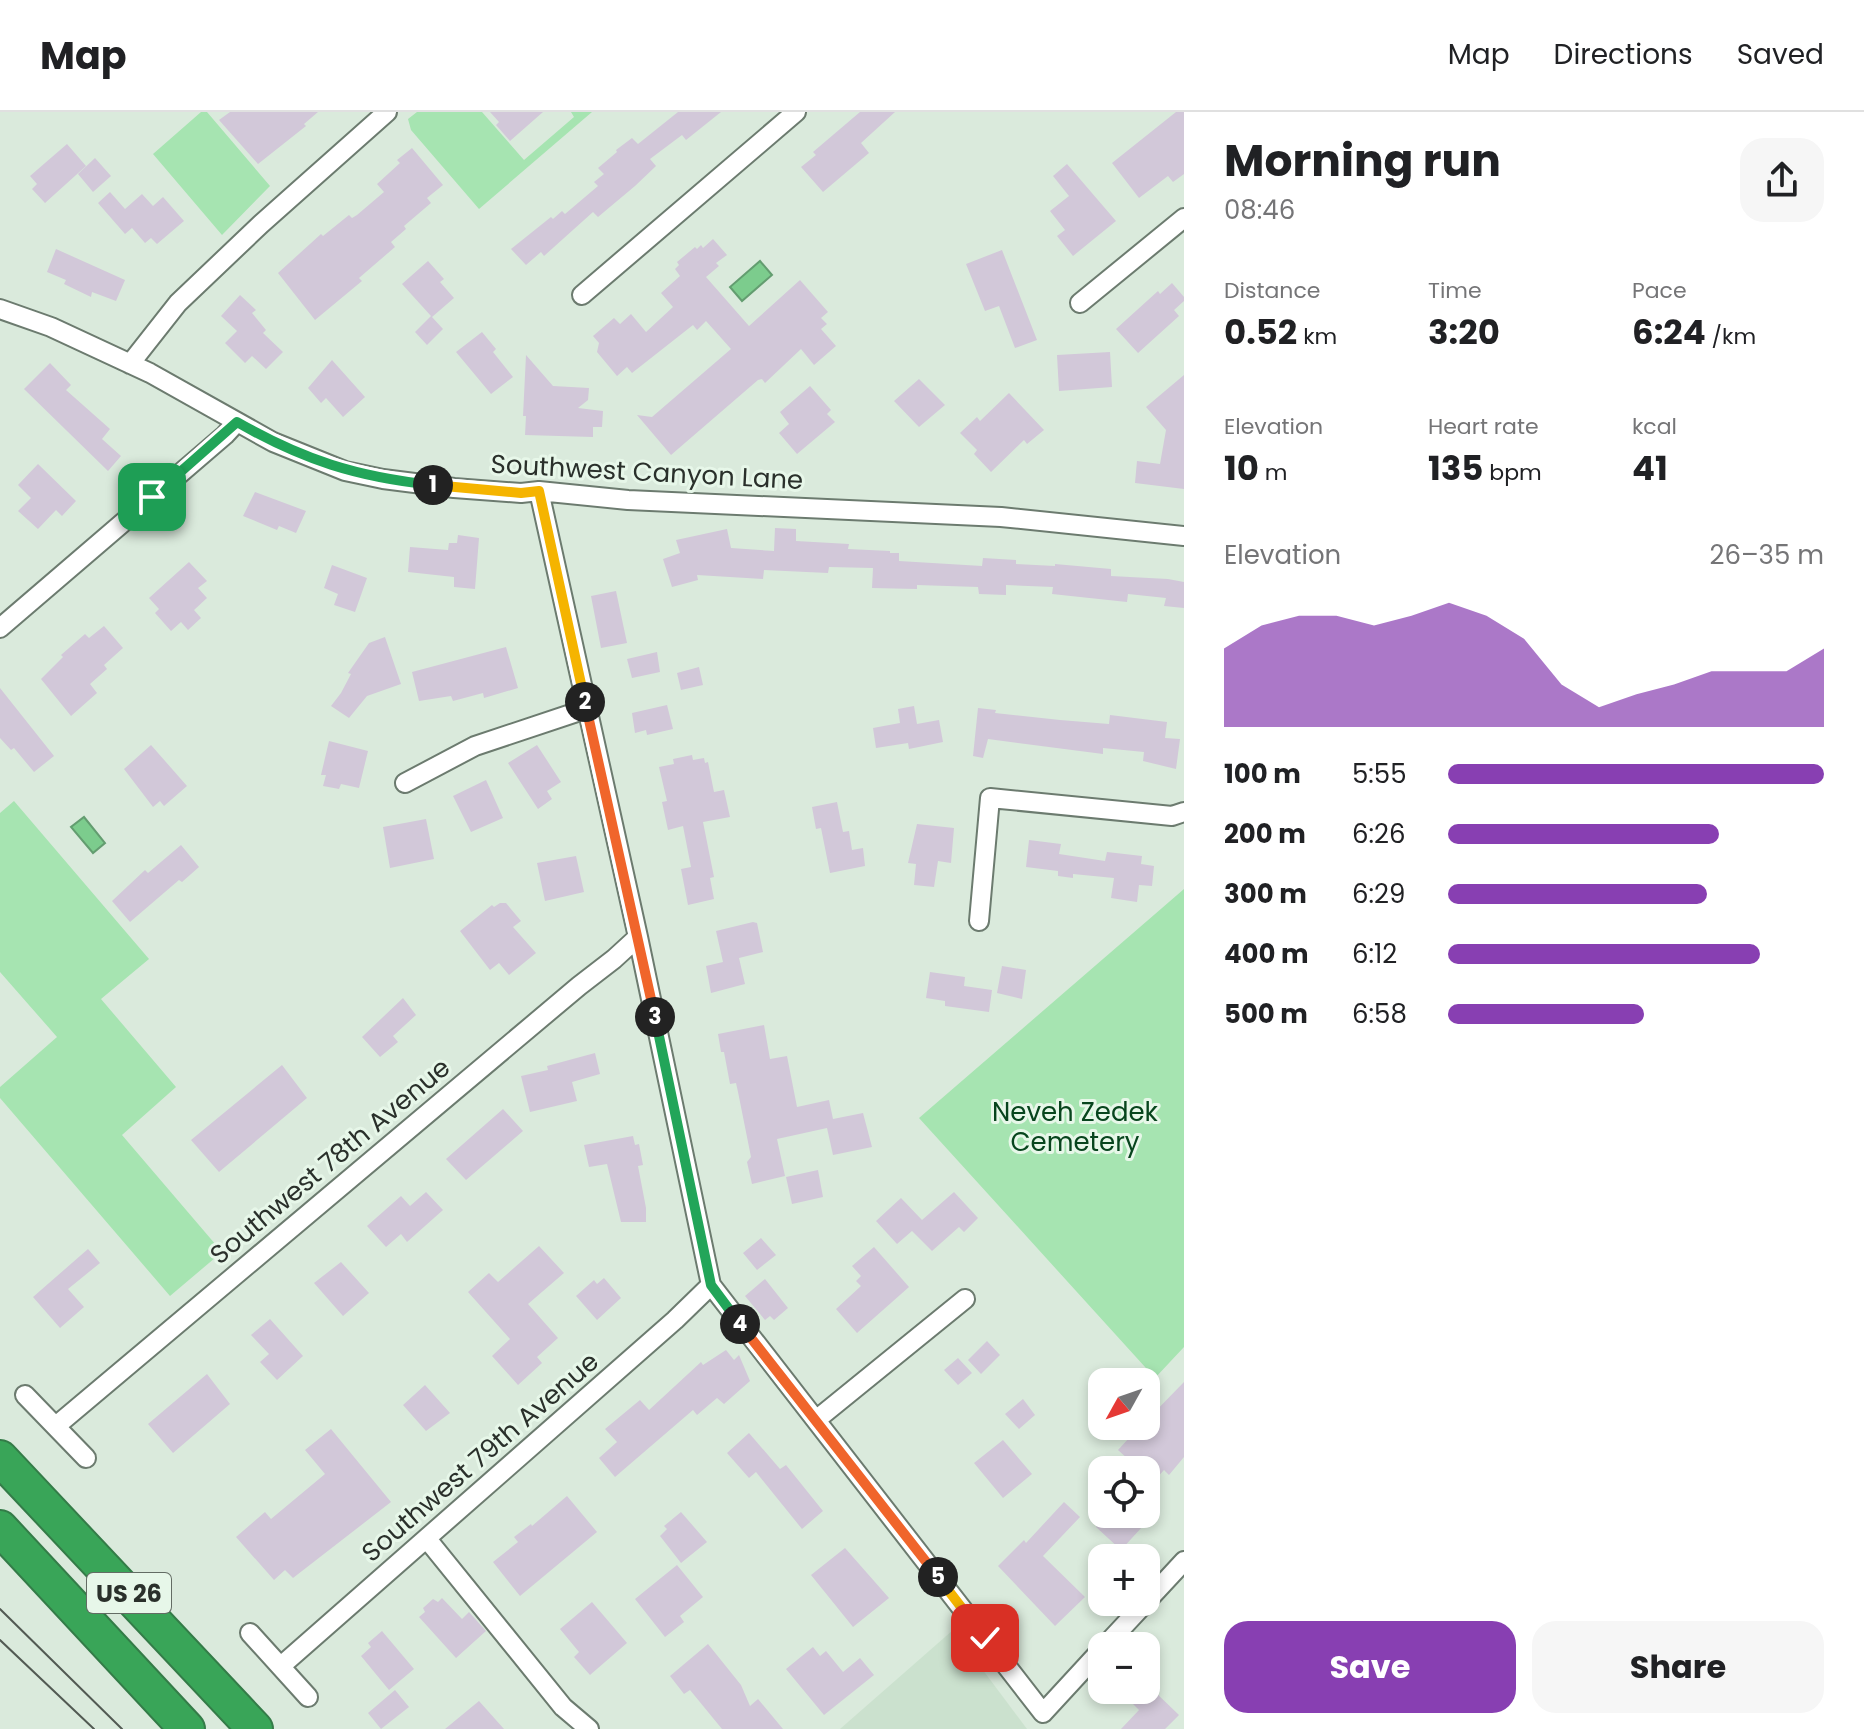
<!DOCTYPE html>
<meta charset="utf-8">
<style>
body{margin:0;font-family:Poppins,sans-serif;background:#f6f6f6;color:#202124;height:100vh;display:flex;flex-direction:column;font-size:30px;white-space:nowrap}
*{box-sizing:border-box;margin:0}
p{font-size:26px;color:#757577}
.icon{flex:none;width:44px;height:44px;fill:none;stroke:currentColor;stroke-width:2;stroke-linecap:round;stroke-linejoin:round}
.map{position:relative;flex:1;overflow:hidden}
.drawer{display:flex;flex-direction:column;background:#fff;width:680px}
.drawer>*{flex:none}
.needle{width:52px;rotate:230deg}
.fabs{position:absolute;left:1088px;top:1256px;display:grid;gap:16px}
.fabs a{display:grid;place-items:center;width:72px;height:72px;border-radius:16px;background:#fff;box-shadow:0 4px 12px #0003;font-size:40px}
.pin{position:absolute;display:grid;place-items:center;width:68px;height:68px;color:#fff;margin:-34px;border-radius:16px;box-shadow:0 4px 12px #0006}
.km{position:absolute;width:40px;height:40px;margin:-20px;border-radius:50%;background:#222;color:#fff;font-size:22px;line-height:40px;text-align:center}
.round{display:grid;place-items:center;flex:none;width:84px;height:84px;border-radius:24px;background:#f6f6f6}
.head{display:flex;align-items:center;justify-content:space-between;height:136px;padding:0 40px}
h1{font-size:44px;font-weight:700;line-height:60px}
.figures{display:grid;grid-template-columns:repeat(3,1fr);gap:12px;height:136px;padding:8px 40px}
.figures div{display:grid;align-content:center}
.figures b{font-size:34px;font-weight:700}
.figures small{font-size:22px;font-weight:400}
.figures p{font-size:22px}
.chart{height:224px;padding:16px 40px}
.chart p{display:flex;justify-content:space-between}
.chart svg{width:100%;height:144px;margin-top:8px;fill:#883fb2;opacity:.7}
.primary-button{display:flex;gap:16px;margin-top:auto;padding:16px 40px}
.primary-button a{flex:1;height:92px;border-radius:24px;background:#883fb2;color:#fff;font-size:32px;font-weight:700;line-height:92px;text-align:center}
.primary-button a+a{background:#f6f6f6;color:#202124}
ul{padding:0 40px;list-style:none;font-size:26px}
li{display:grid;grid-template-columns:128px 96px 1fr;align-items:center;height:60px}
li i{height:20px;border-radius:10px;background:#883fb2}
header{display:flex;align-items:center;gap:48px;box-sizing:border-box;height:112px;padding:0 40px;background:#fff;border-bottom:2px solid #e0e0e0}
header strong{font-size:38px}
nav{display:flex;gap:44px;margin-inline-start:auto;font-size:28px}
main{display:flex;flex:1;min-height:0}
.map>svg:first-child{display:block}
.built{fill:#cbe1ce}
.green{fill:#a6e4b1}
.water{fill:#7ccc8d;stroke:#639d70;stroke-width:2}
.building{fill:#d2c8d9}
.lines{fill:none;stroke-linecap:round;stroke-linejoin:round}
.street-casing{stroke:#6c7b6f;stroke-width:22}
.highway-casing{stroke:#347c48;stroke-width:38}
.street{stroke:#fff;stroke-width:18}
.highway{stroke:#39a558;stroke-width:34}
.tram{stroke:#525a53;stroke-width:2}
.split-1-casing{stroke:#fff;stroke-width:16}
.split-2-casing{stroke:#fff;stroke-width:16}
.split-3-casing{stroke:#fff;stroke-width:16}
.split-4-casing{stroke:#fff;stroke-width:16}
.split-5-casing{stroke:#fff;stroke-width:16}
.split-6-casing{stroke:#fff;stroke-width:16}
.split-1{stroke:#22a559;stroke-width:10}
.split-2{stroke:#f5b400;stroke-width:10}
.split-3{stroke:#f0652b;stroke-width:10}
.split-4{stroke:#22a559;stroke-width:10}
.split-5{stroke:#f0652b;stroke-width:10}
.split-6{stroke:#f5b400;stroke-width:10}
.labels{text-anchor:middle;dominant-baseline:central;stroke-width:6;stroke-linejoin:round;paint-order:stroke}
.shield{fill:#e7f7e9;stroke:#636c64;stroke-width:2}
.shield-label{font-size:24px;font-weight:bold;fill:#2a302b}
.street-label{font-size:26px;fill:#2a302b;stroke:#e7f7e9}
.park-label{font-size:26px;fill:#07451d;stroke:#e7f7e9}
</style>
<header>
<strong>Map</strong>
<nav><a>Map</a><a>Directions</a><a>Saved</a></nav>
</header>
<main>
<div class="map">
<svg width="1184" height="1617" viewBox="0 0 1184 1617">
<rect width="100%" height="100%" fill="#daeadc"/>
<path class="built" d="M953 1518 1027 1617H840Z"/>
<path class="green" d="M201 0H207L270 74 222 123 153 42Z
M417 0H482L524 48 574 5 571 0H592L479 97 411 18 408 7Z
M14 689 149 847 101 887 176 975 122 1023 222 1140 170 1184 0 986V975L57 925 0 860V701Z
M1184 777V1235L1155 1266 919 1006Z"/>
<path class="water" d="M760 149 772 163 742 189 730 175Z
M84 705 105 731 93 741 71 715Z"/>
<path class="building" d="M230 0H318L304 12 306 14 258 52 219 8Z
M490 0H543L510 29 496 13 499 10Z
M678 0H721L686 28 682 23 650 47 656 54 635 74 598 105 593 100 544 144 541 140 526 153 511 137 551 105 553 107 562 99 565 102 598 74 594 70 604 62 598 56 617 40 616 38 632 26 638 32Z
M860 0H895L861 31 869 41 823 80 801 55 816 43 813 40Z
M1176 0H1184V62L1173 70 1168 64 1139 86 1112 51Z
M67 32 86 54 45 91 32 77 37 72 30 64Z
M412 36 443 73 427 86 431 91 404 114 406 117 391 130 395 135 359 166 362 169 315 208 278 161 321 122 323 124 349 103 352 106 357 103 384 80 377 72 400 51 397 48Z
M95 46 111 64 93 80 78 62Z
M1067 52 1116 109 1073 144 1057 124 1065 118 1050 99 1069 84 1053 64Z
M110 80 125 97 142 82 153 94 163 85 184 109 157 132 151 126 145 131 132 116 125 122 98 91Z
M713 127 727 143 716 151 719 154 706 165 749 214 800 168 828 200 821 206 827 212 821 217 836 234 814 253 801 237 765 271 762 267 758 268 671 343 637 303 652 305 731 237 706 209 697 218 693 213 632 261 627 255 617 264 597 240 599 231 593 224 614 206 620 212 631 202 646 220 673 195 661 181 680 164 675 157 679 153 677 150 695 135 697 137 701 133 703 136Z
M56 137 125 168 116 189 92 180 91 185 64 172 66 168 47 160Z
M1002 138 1037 228 1015 236 999 194 985 199 966 152Z
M428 149 444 167 440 170 454 186 432 205 443 217 427 233 415 220 431 204 402 172Z
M1172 171 1184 185V189L1174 198 1179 204 1138 241 1116 217 1158 179 1160 182Z
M240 183 256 198 252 201 266 218 263 221 283 240 266 257 252 244 245 251 225 231 237 219 221 204Z
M482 220 496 237 493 240 513 265 491 282 456 240Z
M1110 240 1112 275 1059 279 1057 243Z
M526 243 553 274 589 276 588 288 578 296 603 299 602 315H593V325L525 323 526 304H523Z
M332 248 365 285 343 305 326 286 321 291 308 276Z
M50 251 71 273 66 278 110 317 102 327 121 344 108 359 24 277Z
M1184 263V377L1135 371 1137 349 1160 352 1166 318 1146 295Z
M919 267 945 293 919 315 894 289Z
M810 274 831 298 827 302 835 310 797 342 779 321 789 312 780 300Z
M1009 281 1044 318 1027 332 1024 328 991 360 974 342 977 338 960 321 977 305 980 309Z
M38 352 76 389 62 404 56 398 38 417 18 399 31 386 18 373Z
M255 380 306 399 296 421 279 414 277 418 243 404Z
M775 416 796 417V429L849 432 848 437 890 439V441H899V449L982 454 983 446 1016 448V452L1055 454V452L1111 457V464L1168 467 1184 470V496L1164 494 1166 486 1128 482 1127 490 1052 482 1053 475 1006 473V483L979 482 978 475 917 473V477L872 476 873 456 829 455 828 461 764 458 763 467 697 463 698 468 672 475 663 447 680 441 676 428 727 417 731 436 774 439Z
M458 423 479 426 475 477 454 475V465L408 460 410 435 448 438 449 431H457Z
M189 450 207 469 198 476 207 486 194 498 201 506 188 518 181 510 171 519 155 501 159 497 149 486Z
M332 453 367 466 355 500 334 493 338 482 324 476Z
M616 479 627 531 601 536 591 484Z
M104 514 123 536 104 553 107 557 90 572 97 581 71 604 41 567 63 545 61 543 85 522 89 526Z
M385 525 401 572 367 584 349 606 331 594 341 581 351 562 348 561 369 531Z
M506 535 518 576 484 586 483 581 453 589 451 584 419 589 412 560Z
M657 540 660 560 632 566 627 547Z
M699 555 703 573 681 578 677 561Z
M0 576 54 644 34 660 14 636 11 638 0 626Z
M667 593 673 617 647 623 646 618 635 621 632 601Z
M914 594 917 612 939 608 943 630 909 637 908 631 876 636 873 616 900 611 898 597Z
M978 596 996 598 995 601 1060 608 1109 612 1110 603 1167 610 1165 626 1180 627 1176 657 1143 649 1144 640 1103 636V642L988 627 983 646 973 644Z
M329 629 368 639 359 676 341 672 339 677 323 674 326 663H321Z
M151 633 187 674 164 694 160 689 153 695 124 657Z
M537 633 561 670 547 679 552 687 538 697 508 651Z
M692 643 693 648 704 646 705 651 708 650 714 680 724 678 730 705 703 710 714 765 710 766 714 787 688 793 681 757 691 755 683 714 668 718 662 690 667 689 659 655 674 652 673 647Z
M486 668 503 706 471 720 453 684Z
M837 690 843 720 849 719 852 738 863 736 865 754 830 761 821 716 816 717 812 695Z
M426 707 434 747 390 756 383 715Z
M917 712 954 716 951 751 938 749 934 775 914 773 916 752 908 751Z
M1029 728 1061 732 1059 742 1105 749 1107 740 1142 744 1141 752 1154 754 1152 774 1139 773 1137 790 1111 786 1114 766 1073 762V766L1058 764V759L1026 755Z
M181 733 199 755 182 770 179 768 130 810 112 789 145 758 148 761Z
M576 744 584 780 545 789 537 751Z
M500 791H506L521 809 513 815 536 841 509 863 499 851 490 858 460 819 492 793 494 795Z
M753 810 757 811 763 840 739 846 745 872 711 881 706 854 723 850 716 819Z
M1002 854 1026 858 1022 887 997 881Z
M930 860 965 865 964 874 992 878 989 900 945 894V889L926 886Z
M403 886 416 903 393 924 398 930 380 945 362 925Z
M764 913 770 947 787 944 797 995 829 988 833 1007 863 1001 872 1035 833 1043 827 1016 777 1027 785 1064 752 1072 747 1050 751 1045 738 980 736 971 730 972 724 940H721L718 922Z
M595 941 600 962 572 970 577 989 530 1000 521 964 548 958 547 954Z
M282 953 307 986 219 1060 191 1028Z
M503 997 523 1019 466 1068 446 1047Z
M633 1024 635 1033 639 1032 643 1053 638 1054 646 1096V1110H621L607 1052 589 1055 584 1033Z
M818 1058 823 1085 792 1092 786 1065Z
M426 1080 443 1098 407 1130 401 1122 386 1135 367 1114 401 1084 410 1094Z
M954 1080 978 1106 964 1120 959 1115 932 1139 912 1119 897 1132 876 1109 901 1086 922 1108Z
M761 1126 776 1143 757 1158 743 1141Z
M539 1134 564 1161 528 1192 558 1226 537 1245 542 1251 518 1273 492 1244 510 1227 468 1180 489 1161 498 1170Z
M874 1135 909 1175 857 1221 836 1197 861 1174 856 1169 861 1164 852 1154Z
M88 1137 100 1151 68 1177 84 1195 60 1216 33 1185Z
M341 1150 369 1181 343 1204 314 1171Z
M604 1166 621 1186 597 1208 576 1184 594 1168 597 1172Z
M765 1167 788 1196 774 1208 770 1204 765 1208 745 1184Z
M270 1207 303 1244 277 1268 260 1250 269 1242 251 1223Z
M987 1229 1000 1243 981 1262 968 1248Z
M726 1238 734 1248 739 1243 750 1269 724 1292 717 1286 697 1303 693 1298 615 1365 599 1346 617 1330 605 1317 640 1288 649 1298 701 1250 703 1253Z
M958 1246 972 1261 958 1273 944 1258Z
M207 1262 230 1292 173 1341 148 1312Z
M1184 1270V1345L1169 1363 1164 1358 1153 1370 1146 1363V1358H1140L1118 1338 1140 1314H1146V1309Z
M425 1273 450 1301 426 1319 403 1293Z
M1023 1287 1035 1303 1019 1317 1005 1302Z
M331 1317 391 1390 293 1466 285 1458 274 1468 236 1425 265 1400 271 1407 325 1362 305 1338Z
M749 1321 780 1357 786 1353 823 1399 802 1417 756 1360 749 1366 727 1341Z
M1003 1328 1032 1362 1003 1386 974 1351Z
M567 1384 597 1420 520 1484 493 1450 518 1430 514 1425 531 1412 532 1414Z
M1064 1390 1080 1405 1043 1444 1085 1485 1055 1514 998 1454 1024 1428 1026 1431Z
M681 1400 707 1430 681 1451 660 1424 667 1417 664 1414Z
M1108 1402H1154L1121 1438 1096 1415Z
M845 1436 889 1486 853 1515 811 1463Z
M677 1453 703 1485 680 1504 684 1510 665 1525 635 1487Z
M442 1486 462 1507 469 1500 486 1519 456 1546 419 1505 425 1500 423 1496 433 1487 438 1490Z
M592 1490 627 1531 590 1563 574 1545 579 1540 560 1517Z
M382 1519 414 1557 389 1578 361 1544 371 1535 368 1531Z
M708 1532 741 1573 750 1594 758 1587 783 1617H722L690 1578 684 1582 670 1564Z
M813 1535 820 1544 826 1539 843 1560 860 1546 874 1563 824 1603 786 1557Z
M395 1578 409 1595 381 1617 368 1601Z
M1119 1578H1153L1179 1603 1165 1617H1121L1139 1598Z
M479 1589 504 1617H445Z"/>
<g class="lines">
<defs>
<path id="street" d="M582 183 796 0
M1080 191 1184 106
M0 197 51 215 150 261 273 330 345 359 383 367 454 376 521 381 539 379 628 388 1001 405 1184 424
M130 252 178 191 261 112 387 0
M539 379 638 825 711 1173 1043 1601 1102 1537
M0 516 225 323 237 310
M405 671 475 634 586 597
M979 809 990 686 1172 704 1184 700
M25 1283 86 1346
M816 1308 965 1187
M56 1314 579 874 614 847 638 825
M427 1427 563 1595 589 1617
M1146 1490 1184 1449
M250 1521 308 1585
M1105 1534 1146 1490
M281 1554 675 1208 711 1173"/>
<path id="highway" d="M0 1346 255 1617
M0 1416 187 1617"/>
</defs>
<use href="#street" class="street-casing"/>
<use href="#highway" class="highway-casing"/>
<use href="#street" class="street"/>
<use href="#highway" class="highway"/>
<path class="tram" d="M0 1497 122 1617
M0 1528 94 1617"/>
</g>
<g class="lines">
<defs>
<path id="split-1" d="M152 385 237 310C303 348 357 365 433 373"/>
<path id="split-2" d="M433 373 521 381 539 379 585 590"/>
<path id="split-3" d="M585 590 655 905"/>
<path id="split-4" d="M655 905 711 1173 740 1212"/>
<path id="split-5" d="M740 1212 938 1465"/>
<path id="split-6" d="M938 1465 985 1526"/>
</defs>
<use href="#split-1" class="split-1-casing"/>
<use href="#split-2" class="split-2-casing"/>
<use href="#split-3" class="split-3-casing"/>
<use href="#split-4" class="split-4-casing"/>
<use href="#split-5" class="split-5-casing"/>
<use href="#split-6" class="split-6-casing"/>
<use href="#split-1" class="split-1"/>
<use href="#split-2" class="split-2"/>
<use href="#split-3" class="split-3"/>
<use href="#split-4" class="split-4"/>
<use href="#split-5" class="split-5"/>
<use href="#split-6" class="split-6"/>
</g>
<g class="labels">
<rect class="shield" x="87" y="1461" width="84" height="40" rx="6"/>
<g class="shield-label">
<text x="129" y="1481">US 26</text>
</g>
<g class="street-label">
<text transform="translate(647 360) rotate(3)">Southwest Canyon Lane</text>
<text transform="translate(330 1049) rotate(-40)">Southwest 78th Avenue</text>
<text transform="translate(480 1345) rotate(-41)">Southwest 79th Avenue</text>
</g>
<g class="park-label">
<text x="1075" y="1000">Neveh Zedek<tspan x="1075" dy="30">Cemetery</tspan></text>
</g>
</g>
</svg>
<div class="fabs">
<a><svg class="needle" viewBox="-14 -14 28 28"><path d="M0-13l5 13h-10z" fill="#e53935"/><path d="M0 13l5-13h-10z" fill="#757577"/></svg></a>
<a><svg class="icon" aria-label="locate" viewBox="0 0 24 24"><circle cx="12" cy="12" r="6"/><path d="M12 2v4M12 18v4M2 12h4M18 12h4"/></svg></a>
<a>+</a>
<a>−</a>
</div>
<div class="pin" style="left:152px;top:385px;background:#1e9e55"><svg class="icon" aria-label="arrive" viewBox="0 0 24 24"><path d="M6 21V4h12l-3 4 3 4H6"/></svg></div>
<div class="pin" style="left:985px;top:1526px;background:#d93025"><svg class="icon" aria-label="check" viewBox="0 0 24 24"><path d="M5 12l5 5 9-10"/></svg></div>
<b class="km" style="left:433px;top:373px">1</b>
<b class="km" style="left:585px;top:590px">2</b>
<b class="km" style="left:655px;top:905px">3</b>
<b class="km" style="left:740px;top:1212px">4</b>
<b class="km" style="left:938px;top:1465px">5</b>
</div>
<section class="drawer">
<div class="head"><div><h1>Morning run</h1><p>08:46</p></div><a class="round"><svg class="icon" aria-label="share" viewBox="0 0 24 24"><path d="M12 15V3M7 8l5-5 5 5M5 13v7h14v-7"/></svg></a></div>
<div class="figures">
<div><p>Distance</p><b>0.52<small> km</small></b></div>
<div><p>Time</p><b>3:20</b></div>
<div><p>Pace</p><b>6:24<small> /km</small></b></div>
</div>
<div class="figures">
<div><p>Elevation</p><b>10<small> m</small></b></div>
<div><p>Heart rate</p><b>135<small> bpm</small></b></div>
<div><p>kcal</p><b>41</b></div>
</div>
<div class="chart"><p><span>Elevation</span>26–35 m</p>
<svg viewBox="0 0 160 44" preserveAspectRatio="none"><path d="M0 44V20L10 13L20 10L30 10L40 13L50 10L60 6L70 10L80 17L90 31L100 38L110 34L120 31L130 27L140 27L150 27L160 20V44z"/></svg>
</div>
<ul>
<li><b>100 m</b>5:55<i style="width:100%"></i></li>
<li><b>200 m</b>6:26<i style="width:72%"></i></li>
<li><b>300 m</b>6:29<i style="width:69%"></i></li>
<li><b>400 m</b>6:12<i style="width:83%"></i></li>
<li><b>500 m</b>6:58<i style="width:52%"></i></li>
</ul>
<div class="primary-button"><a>Save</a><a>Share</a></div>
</section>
</main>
